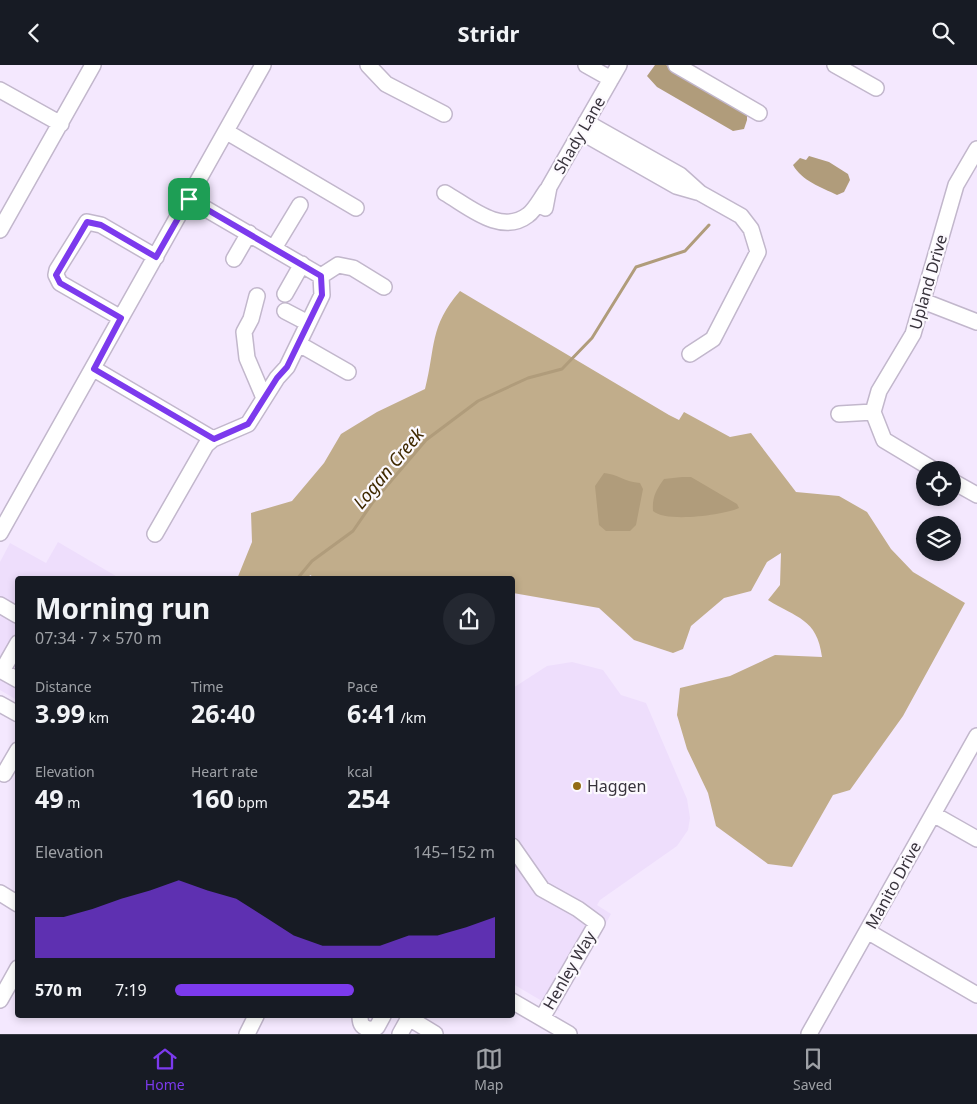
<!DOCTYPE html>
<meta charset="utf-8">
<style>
body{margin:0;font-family:"Noto Sans",sans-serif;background:#242831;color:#f1f3f6;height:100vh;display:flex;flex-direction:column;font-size:19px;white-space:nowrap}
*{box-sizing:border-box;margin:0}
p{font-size:16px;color:#9ea1a6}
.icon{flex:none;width:28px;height:28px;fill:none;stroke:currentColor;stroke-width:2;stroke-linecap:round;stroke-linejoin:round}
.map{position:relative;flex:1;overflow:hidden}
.panel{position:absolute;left:15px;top:511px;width:500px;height:442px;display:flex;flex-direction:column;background:#171b24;border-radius:5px;box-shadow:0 2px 8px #0003}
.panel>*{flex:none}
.controls{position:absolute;left:916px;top:396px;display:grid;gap:10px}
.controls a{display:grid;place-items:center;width:45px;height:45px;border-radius:50%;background:#171b24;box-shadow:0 2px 8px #0003;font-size:25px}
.pin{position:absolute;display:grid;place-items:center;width:42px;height:42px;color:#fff;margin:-21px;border-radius:10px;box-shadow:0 2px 8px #0006}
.round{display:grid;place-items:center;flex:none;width:52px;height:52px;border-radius:26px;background:#242831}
.overview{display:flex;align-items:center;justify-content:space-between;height:85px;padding:0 20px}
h1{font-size:28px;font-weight:700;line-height:38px}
.metrics{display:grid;grid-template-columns:repeat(3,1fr);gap:8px;height:85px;padding:5px 20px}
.metrics div{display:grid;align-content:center}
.metrics b{font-size:25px;font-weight:700}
.metrics small{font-size:14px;font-weight:400}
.metrics p{font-size:14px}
.chart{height:140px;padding:10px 20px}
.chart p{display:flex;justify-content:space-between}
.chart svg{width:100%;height:90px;margin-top:5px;fill:#7c3aed;opacity:.7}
ul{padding:0 20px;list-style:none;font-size:16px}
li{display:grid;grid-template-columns:80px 60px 1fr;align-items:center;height:38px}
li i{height:12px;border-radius:6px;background:#7c3aed}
header{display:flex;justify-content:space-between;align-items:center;height:65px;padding:0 20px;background:#171b24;font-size:22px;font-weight:700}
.tab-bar{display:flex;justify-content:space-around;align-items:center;height:70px;border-top:1px solid #363941;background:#171b24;font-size:14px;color:#9ea1a6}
.tab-bar a{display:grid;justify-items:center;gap:2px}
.tab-bar .selected{color:#7c3aed}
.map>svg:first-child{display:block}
.built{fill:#eedefc}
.forest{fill:#c1ad8b}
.water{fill:#b09c7b}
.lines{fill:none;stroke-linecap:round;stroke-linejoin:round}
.stream{stroke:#b09c7b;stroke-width:3}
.minor-casing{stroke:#c2b7cc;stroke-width:18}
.minor{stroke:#fff;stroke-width:15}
.route-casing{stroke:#fff;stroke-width:10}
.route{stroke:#7c3aed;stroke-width:6}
.poi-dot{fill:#936a14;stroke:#fcf9fe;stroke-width:2}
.labels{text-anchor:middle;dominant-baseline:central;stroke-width:4.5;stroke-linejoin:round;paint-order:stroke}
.street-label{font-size:16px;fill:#38333c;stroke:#fcf9fe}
.poi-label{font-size:16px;fill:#38333c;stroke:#fcf9fe;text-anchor:start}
.water-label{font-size:18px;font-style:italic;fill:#3f2900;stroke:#fcf9fe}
</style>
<header><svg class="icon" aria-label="back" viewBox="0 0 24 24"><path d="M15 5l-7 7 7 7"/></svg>Stridr<svg class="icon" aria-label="search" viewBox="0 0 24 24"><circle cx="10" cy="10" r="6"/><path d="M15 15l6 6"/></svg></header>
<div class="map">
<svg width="977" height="969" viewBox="0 0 977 969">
<rect width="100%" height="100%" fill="#f4e8fe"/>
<path class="built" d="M58 477 121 514H18L17 635 0 625V497L10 478 46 498Z
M572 597 603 605 621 630 646 638 687 734 690 753 688 765 677 781 600 835 597 840 611 849 560 940 559 946 513 919V623L547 601Z"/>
<path class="forest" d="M460 226 669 350 679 355 684 347 730 372 751 368 796 427 839 431 867 447 891 484 913 507 965 538 903 651 850 725 833 730 792 802 768 799 716 761 708 728 687 684 677 650 680 623 730 611 775 590 822 592C817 553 796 553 768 535L780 520 781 488 767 497 751 526 724 533 691 561 683 584 673 588 634 575 599 543 513 528 512 514H317L310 510 308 514H237L252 477 251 448 292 436 324 398 341 369 377 347 425 324C436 281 429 262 460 226Z"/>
<path class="water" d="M655 0H666L747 46V55L744 64 733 66 657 22 647 11Z
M809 91 829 97 848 109 850 115 844 127 837 130C821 122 802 116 793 100L800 93 806 95Z
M604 408C617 409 625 417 640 418L643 424 636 460 630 466H606L599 460 595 421Z
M682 412H691L737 439 739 443C724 450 666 458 653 446 652 432 656 425 664 414Z"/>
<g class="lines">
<path class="stream" d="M297 514 312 496 353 466 373 437 426 375 478 336 528 313 562 304 592 273 636 202 685 186 709 160"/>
<defs>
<path id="minor" d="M368 0 386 19 444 49
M586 0 611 14
M676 0 759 48
M835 0 876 23
M0 25 61 59
M586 57 680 110 700 128 741 151 751 164 758 187 713 274 690 289
M227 67 356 143
M581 67 676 121 697 127
M445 128C468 141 501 171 528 150 535 145 541 133 547 125
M189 134 321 211
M545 143 549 122 619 0
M0 165 93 0
M274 183 300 140
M234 194 249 168
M321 211 338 200 353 203 384 222
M285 229 302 199
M257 231 251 254 244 267 247 293 264 333
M923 236 977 257
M285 246 308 258
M121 253 60 218 56 210 57 205 87 157 101 160 156 192
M299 279 348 307
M94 304 213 374
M873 347 879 326 913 269 956 120 977 84
M873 347 884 375 934 405
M839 349 873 347
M952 416 977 430
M0 468 263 0
M155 469 206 380 213 374 248 359 277 313 287 302 322 230 321 211
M0 540 17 550
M18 578 2 606 18 615
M0 639 18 649
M4 709 18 685
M933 749 977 774
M512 781 542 824 578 844 597 858 542 953
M0 828 18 839
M867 866 977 930
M0 935 18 903
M512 936 569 969
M360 951C360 960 362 962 371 965L377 962 383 951
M409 953 435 969
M247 969 256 951
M400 969 410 951
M809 969 977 671"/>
</defs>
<use href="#minor" class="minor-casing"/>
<use href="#minor" class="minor"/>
</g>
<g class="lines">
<defs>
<path id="route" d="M189 134 321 211 322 230 287 302 277 313 248 359 214 374 94 304 121 253 60 218 56 210 87 157 101 160 156 192Z"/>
</defs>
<use href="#route" class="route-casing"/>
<use href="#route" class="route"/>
</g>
<circle class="poi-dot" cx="577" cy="721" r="5"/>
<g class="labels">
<g class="street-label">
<text transform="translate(579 70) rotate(-60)">Shady Lane</text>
<text transform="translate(928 217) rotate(-74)">Upland Drive</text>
<text transform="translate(893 820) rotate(-61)">Manito Drive</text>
<text transform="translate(569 905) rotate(-60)">Henley Way</text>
</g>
<g class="poi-label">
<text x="587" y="721">Haggen</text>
</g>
<g class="water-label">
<text transform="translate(388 403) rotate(-50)">Logan Creek</text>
</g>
</g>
</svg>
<div class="controls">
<a><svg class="icon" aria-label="locate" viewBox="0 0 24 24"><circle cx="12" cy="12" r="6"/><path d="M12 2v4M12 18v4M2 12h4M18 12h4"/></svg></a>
<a><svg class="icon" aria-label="layers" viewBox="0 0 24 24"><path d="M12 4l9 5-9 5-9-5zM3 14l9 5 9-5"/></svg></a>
</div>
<div class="pin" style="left:189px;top:134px;background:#1e9e55"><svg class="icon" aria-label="arrive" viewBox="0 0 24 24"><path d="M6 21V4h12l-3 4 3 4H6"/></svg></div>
<section class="panel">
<div class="overview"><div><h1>Morning run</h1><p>07:34 · 7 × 570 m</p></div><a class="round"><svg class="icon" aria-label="share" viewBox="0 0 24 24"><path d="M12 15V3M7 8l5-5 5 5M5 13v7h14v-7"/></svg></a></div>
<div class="metrics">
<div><p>Distance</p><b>3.99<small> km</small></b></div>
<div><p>Time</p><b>26:40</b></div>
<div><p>Pace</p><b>6:41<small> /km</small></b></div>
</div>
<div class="metrics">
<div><p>Elevation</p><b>49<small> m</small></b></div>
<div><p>Heart rate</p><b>160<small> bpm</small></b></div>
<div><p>kcal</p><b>254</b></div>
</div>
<div class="chart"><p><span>Elevation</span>145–152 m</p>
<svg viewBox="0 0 160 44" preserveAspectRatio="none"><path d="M0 44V24L10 24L20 20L30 15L40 11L50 6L60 11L70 15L80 24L90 33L100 38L110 38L120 38L130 33L140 33L150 29L160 24V44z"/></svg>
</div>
<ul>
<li><b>570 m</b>7:19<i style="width:56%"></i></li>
</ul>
</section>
</div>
<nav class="tab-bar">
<a class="selected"><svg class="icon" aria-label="home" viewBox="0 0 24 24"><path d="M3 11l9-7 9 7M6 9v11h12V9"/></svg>Home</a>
<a><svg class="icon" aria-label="map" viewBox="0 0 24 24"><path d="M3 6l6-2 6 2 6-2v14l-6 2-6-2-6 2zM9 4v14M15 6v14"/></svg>Map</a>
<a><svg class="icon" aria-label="saved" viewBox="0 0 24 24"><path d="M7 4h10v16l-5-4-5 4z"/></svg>Saved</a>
</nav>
